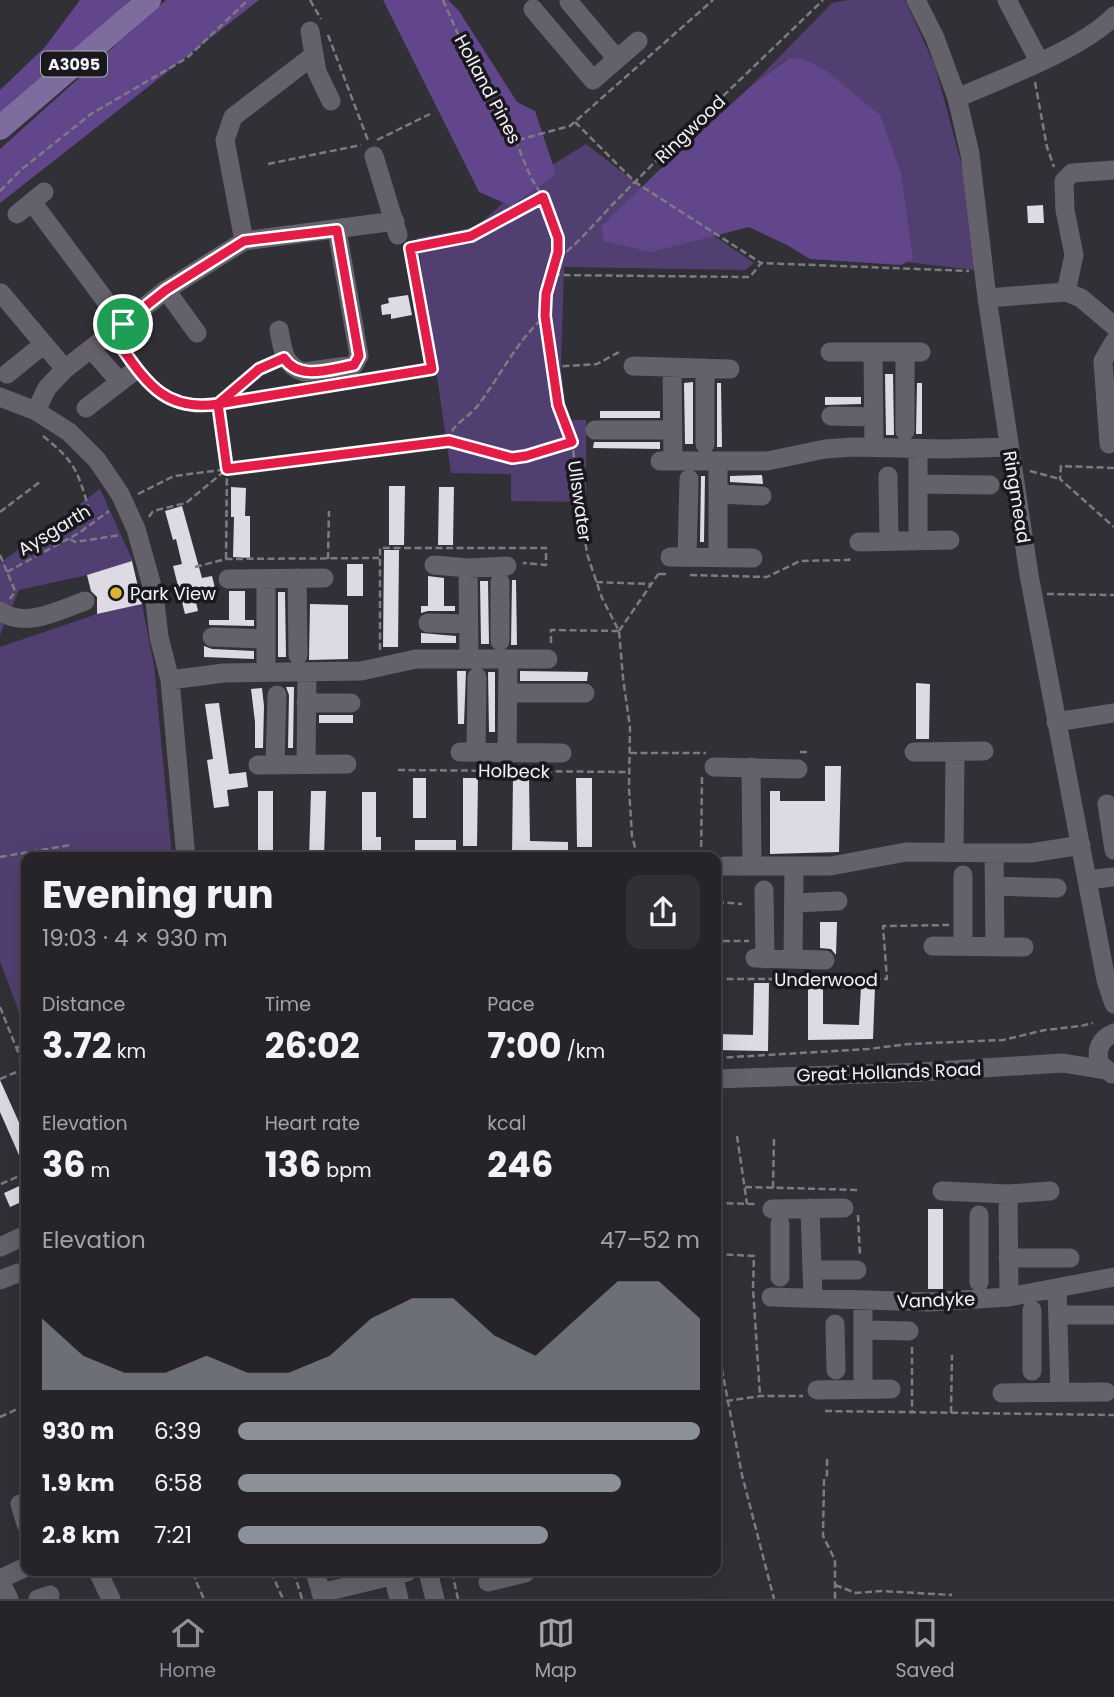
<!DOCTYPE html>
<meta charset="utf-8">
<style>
body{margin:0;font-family:Poppins,sans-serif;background:#323035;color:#f1f3f6;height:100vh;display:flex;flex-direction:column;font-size:26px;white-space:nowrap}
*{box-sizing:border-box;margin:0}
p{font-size:23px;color:#a4a4a8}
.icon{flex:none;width:38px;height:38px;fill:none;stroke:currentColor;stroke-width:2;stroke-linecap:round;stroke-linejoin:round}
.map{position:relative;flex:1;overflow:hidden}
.drawer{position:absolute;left:21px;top:852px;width:700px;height:724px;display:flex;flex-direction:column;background:#262429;border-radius:14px;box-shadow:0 7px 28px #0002,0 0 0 2px #424146}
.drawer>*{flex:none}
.pin{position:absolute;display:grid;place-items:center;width:60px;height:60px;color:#fff;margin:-30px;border:4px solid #fff;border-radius:50%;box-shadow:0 2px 7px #0007}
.round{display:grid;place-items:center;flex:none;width:74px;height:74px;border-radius:14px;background:#323035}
.head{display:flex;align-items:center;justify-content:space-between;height:119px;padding:0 21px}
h1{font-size:38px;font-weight:700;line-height:52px}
.stats{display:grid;grid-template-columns:repeat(3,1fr);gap:10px;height:119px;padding:7px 21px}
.stats div{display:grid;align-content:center}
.stats b{font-size:35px;font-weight:700}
.stats small{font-size:19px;font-weight:400}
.stats p{font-size:19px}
.chart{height:196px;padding:14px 21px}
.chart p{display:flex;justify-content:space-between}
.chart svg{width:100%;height:126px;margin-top:7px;fill:#8c9099;opacity:.7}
ul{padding:0 21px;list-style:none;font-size:23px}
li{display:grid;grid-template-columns:112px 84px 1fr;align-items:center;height:52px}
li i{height:18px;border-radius:9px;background:#8c9099}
.menu{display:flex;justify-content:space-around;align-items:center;height:98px;border-top:2px solid #424146;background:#262429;font-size:19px;color:#a4a4a8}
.menu a{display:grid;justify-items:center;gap:4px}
.menu .active{color:#8c9099}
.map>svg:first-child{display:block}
.green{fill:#523f71}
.forest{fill:#61468c}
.building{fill:#dddae4}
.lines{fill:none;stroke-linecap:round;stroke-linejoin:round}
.path{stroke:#7d7b82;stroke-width:2.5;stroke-dasharray:7 3.5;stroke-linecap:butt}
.minor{stroke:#64616a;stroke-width:19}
.major{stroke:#7e6c9e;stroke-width:24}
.route-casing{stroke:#fff;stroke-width:14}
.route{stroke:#e11d48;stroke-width:9}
.poi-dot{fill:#dbb233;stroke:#19181c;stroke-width:2.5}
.labels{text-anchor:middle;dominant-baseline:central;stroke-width:7;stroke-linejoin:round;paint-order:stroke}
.shield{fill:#19181c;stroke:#b2b1b6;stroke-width:2}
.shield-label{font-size:16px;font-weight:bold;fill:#f4f2f8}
.street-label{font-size:18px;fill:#f4f2f8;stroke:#19181c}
.poi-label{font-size:18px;fill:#f4f2f8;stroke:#19181c;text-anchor:start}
</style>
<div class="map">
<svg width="1114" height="1599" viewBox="0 0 1114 1599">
<rect width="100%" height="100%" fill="#323037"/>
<path class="green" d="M848 0H905L935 66 963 170 975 270 906 262 912 258 906 222 787 59 751 86 832 3Z
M586 144 635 182 754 263 745 270 564 267 561 367 566 420H586V502L511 501V474L451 473 417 238 476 227 531 178Z
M100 489 133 561 87 575 19 590 0 635V563Z
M142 604 154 666 172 857 26 858V1031L0 961V647L97 614Z"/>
<path class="forest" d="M80 0H130L0 118V90L45 47Z
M166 0H259L0 203V149Z
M383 0H448L459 11 517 102 535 111 556 174 511 206 479 192Z
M802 58 825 70 880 115 901 173 913 259 901 265 810 259 787 245 749 227 651 252 604 241 601 227 654 175 751 86 788 59Z"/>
<path class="building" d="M1043 205 1044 223H1028L1027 206Z
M408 295 412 315 391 319V314L382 315 381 305 389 303 388 298Z
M885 374H893L894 435H886Z
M693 382V444H685L684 383Z
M717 383H721L722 447H717Z
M917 383H922V434H916Z
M825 397H861V404L825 405Z
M600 411H660V418H600Z
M594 442H660V449L593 448Z
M762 475 763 484 730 482V476Z
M701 476H705L704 542H700Z
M389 486H405L404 545H389Z
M231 487 246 488 245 516H250V558L233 557 234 517H231Z
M439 487H454L453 545H438Z
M182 506 202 578 212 576 215 588 194 593 198 611 185 614 173 566 182 564 176 539 173 540 165 511Z
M384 550H399L398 647H383Z
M132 561 142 604 97 614V597L91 591 87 575Z
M347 564H363V596H347Z
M428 576 444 578V606H455V611H428L421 613V606H428Z
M512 580H516L517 645H511Z
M480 581H488L489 644H481Z
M229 591H245V620H254V626L209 625V620H229Z
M278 592H285L286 657H278Z
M310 604 348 605V659L309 660Z
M421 633 456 636V643H421Z
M204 646 212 649 254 651V659L204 657Z
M457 671H466L464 724H458Z
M520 671 588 672 587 681H520Z
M488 672H495V732H489Z
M916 683 930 684 929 739H916Z
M286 687H294L293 748H288L289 695Z
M262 688 264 706 263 748H255V722L251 689Z
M219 703 229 774 246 772 248 787 227 790 229 806 214 808 207 760 213 759 205 704Z
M319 715H353V723H319Z
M825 766H841L839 852 770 854V791H780V801H825Z
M413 778H426V818H413Z
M463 778H478L477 846H463Z
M513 778H529L530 841 568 842V857L512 855Z
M576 778H592V847H577Z
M258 791H273V858H258Z
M311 791H326L324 858H309Z
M362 792H376V837H381V854H362Z
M415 840H456V855H415Z
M820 922H837L836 955 831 949 820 948Z
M754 983H769L768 1051 716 1050V1034L753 1035Z
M808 985H823V1024L859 1025 861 986H875L873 1039 808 1040Z
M0 1080 26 1138V1171L0 1112Z
M26 1183V1200L10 1207 4 1193Z
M928 1209H943V1289H928Z"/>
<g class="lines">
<path class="path" d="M310 0 321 19
M443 0 465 50 506 117 531 178 543 197 558 238V257L546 294 545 316 558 405 572 442 587 554 602 598 619 631 623 678 630 727 629 788 632 836 638 858
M328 35 369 143
M1035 82 1047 147 1054 167
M575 122 635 182 761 263
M377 140 430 114
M518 140 570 126 713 0
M268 164 361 145
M0 191 22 169 91 114 187 58 248 0
M410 248 471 236 543 197
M558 257C568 255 605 212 615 202 683 133 754 67 823 0
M553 275 750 277 761 263 969 271
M119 344 128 356
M552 367 597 364 621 351
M364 379 432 369 409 247
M147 381C154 390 165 399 177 403 209 413 288 394 323 387
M43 436C74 461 77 469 88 506L58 541 59 543
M448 441C451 424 469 418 479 404 500 376 517 341 544 317
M1114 468 1061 466 1060 479 1114 527
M1030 471 1060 479
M138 494 174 476 448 441 512 458 526 456 572 442
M0 512 41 481
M149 517 153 511 186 503 227 469
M70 539 75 542 121 535
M0 555 15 591 10 599
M226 559 227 469 218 404 259 368 271 363
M328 559 329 511
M195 567 226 559 379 558
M7 572 79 533 109 511
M659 574H669
M690 575 767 577 800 561 849 560 850 555
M596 582 651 584
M1047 594 1114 595
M619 631 659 573
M551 643V630L619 631
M380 650V548H546V565L523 563
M800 752H810
M630 753H706
M398 770 629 772
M702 777 701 857H713
M0 857 71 845
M718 880V902L742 904
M716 979H887L883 926 949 925
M720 980V941H749
M0 1007 26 1072
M16 1048 26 1045
M716 1058 868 1049 909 1044 1003 1040 1045 1030 1081 1026 1093 1023
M0 1079 24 1069
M737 1136 747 1204
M1 1184 26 1173
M745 1187 860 1190
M773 1188 774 1138
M716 1203 756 1204
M858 1215 860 1256
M716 1254 754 1256 753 1288 760 1396
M716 1338 742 1475 774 1599
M912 1347V1413
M726 1401 760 1396H803
M825 1411 1114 1415
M951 1413 952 1355
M0 1417 26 1405
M827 1459V1475L824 1479 823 1536 835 1560V1599
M196 1572 195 1579 204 1599
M271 1572 283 1599
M294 1572 302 1599
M452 1572 458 1599
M835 1585 856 1593 881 1591 952 1595"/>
<path class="minor" d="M916 0 935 38 957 98 970 154 987 298 1029 575 1106 980 1114 1004
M1007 0 1039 61
M569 2 617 59
M533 9 593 80 638 41
M310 31 317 72 331 101
M957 98C1001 79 1082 49 1114 16
M374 156 398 235
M32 202 123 324
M17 214 44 192
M244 241 225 140 233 117 314 55
M166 290 197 333
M1066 292 1074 255 1065 210 1064 181 1072 173 1114 170
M1 293 65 369
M987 298 1066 292 1081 298 1114 326
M279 330C283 349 283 366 304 372L354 365 359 356 337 230
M91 349 120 382
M830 352H921
M873 352 874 447
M905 352V431
M633 366 730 369
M672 367 673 461
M705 368V444
M7 374 44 344
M0 397 36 411 69 432 97 460 120 494 136 529 154 593 159 637 170 680 186 858
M86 408 133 372
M36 411 47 388 65 369 166 290 244 241 395 221
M831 416 873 417
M595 430H673
M1109 444 1103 361 1114 342
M660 461H767L825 449 853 447 945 449 1008 447
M718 461V558
M888 476 889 541
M918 484 990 485
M718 494 762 496
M918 540V449
M859 542 950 540
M670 557 753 558
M687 557 689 479
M434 565 468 568 507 566
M468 568 469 659
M297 578 298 655
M228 579 324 578
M266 579V672
M0 611C26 629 59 610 85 601
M428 623 468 624
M212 637 266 639
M500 641V582
M170 680 224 673 361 671 416 659H548
M508 693H585
M306 703H351
M1056 722 1114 713
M460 752 562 753
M476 752 477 677
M914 752 984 751
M507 753 508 661
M275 764 277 695
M306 764 307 673
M258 765 347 764
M714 767 798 769
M751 767 752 866
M1107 804 1114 850
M954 852 955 752
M994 854 995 946
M724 866H831L906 852 1031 853 1081 845
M1087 880 1114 877
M995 886 1057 888
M764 890 765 959
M794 903 838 901
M933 946 1024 947
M963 946V875
M755 958 825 960
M793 959 794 867
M1112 1074 1100 1064C1095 1050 1100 1039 1114 1033
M716 1079 921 1072 1063 1063 1105 1070
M942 1191 1008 1194 1050 1191
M1008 1194 1009 1297
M810 1208 813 1298
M772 1209 844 1208
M780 1224V1277
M0 1247 26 1235
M1008 1258H1070
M812 1270H857
M0 1280 18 1273
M979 1282V1215
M1057 1289 1060 1392
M771 1297 930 1302 1009 1297 1114 1277
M1032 1310V1371
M1058 1315H1114
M835 1324 836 1370
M863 1330 909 1331
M863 1389V1302
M817 1390 891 1389
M1002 1393 1106 1392
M20 1504 26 1524
M98 1572 111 1599
M315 1572 323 1599
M428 1572 435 1599
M393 1575 399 1599
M0 1579 26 1567
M0 1581 9 1599
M488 1582 525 1573
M321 1593 407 1572
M38 1599 50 1595"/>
<path class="major" d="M0 128 149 0"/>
</g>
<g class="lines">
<defs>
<path id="route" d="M123 324 111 333C142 374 158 413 218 404L227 469 449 441 512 458 526 456 572 442 558 405 545 316 546 294 558 252V238L543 197 471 236 410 248 432 369 218 404 259 369 284 358C299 381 330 369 354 365L359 356 337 230 244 241 166 290 123 324"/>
</defs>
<use href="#route" class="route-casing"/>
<use href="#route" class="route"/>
</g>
<circle class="poi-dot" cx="116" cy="593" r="7"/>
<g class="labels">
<rect class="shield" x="41" y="51.5" width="66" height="25" rx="5"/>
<g class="shield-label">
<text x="74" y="64">A3095</text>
</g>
<g class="street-label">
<text transform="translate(488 89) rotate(62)">Holland Pines</text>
<text transform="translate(690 129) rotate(-44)">Ringwood</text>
<text transform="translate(1017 497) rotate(81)">Ringmead</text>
<text transform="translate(580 501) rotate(82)">Ullswater</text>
<text transform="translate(54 530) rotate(-31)">Aysgarth</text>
<text transform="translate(514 771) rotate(1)">Holbeck</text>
<text x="826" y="979">Underwood</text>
<text transform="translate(889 1072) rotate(-2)">Great Hollands Road</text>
<text transform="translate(936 1300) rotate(-2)">Vandyke</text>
</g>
<g class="poi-label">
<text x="130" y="593">Park View</text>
</g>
</g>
</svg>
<div class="pin" style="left:123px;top:324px;background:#1e9e55"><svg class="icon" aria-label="arrive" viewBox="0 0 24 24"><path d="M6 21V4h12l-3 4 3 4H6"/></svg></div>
<section class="drawer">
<div class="head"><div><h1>Evening run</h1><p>19:03 · 4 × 930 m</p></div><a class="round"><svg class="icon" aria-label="share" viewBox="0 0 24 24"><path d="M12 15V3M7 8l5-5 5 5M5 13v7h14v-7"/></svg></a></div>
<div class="stats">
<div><p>Distance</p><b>3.72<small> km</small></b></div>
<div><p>Time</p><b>26:02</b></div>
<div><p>Pace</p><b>7:00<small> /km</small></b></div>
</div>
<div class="stats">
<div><p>Elevation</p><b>36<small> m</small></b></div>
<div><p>Heart rate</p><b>136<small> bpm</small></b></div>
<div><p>kcal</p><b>246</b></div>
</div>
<div class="chart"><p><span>Elevation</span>47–52 m</p>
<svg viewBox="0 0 160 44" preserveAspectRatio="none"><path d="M0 44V19L10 32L20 38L30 38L40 32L50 38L60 38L70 32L80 19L90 12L100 12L110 25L120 32L130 19L140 6L150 6L160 19V44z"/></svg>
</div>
<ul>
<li><b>930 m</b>6:39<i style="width:100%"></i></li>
<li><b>1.9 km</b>6:58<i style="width:83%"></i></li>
<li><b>2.8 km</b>7:21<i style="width:67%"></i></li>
</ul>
</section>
</div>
<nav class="menu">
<a class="active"><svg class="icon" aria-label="home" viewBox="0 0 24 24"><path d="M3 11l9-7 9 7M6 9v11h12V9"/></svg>Home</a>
<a><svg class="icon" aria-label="map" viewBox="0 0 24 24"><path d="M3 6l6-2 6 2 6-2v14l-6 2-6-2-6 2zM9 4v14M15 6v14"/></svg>Map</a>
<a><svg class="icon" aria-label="saved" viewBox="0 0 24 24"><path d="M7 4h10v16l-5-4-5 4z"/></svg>Saved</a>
</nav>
